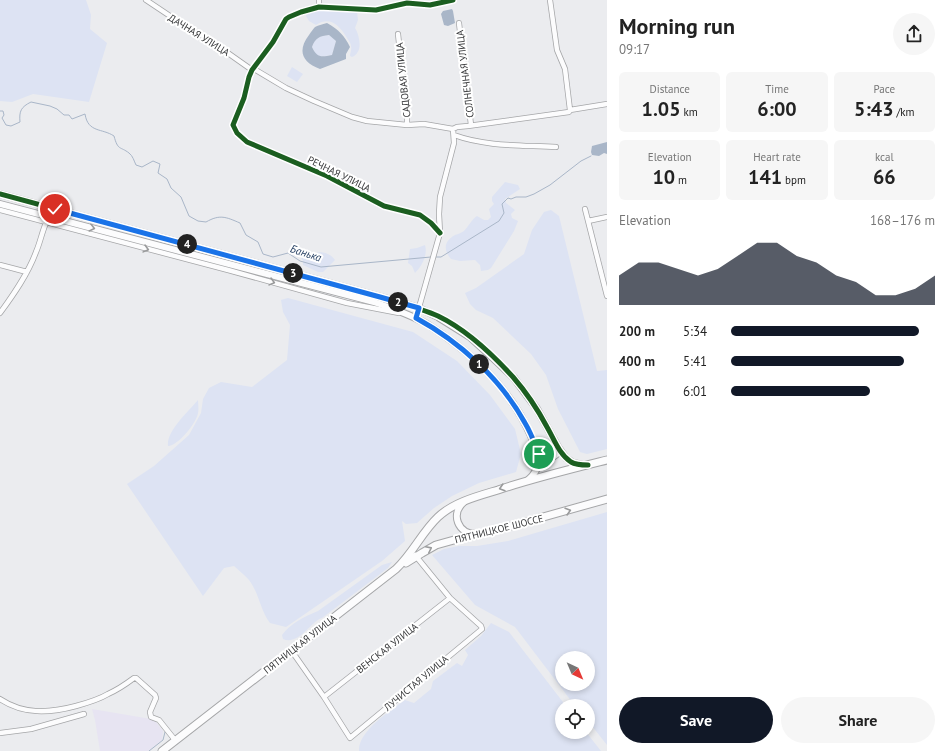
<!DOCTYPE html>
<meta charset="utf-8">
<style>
body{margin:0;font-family:"PT Sans",sans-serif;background:#f6f6f6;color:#222;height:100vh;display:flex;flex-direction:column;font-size:15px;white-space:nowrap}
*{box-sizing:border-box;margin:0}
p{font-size:13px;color:#767676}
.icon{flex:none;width:22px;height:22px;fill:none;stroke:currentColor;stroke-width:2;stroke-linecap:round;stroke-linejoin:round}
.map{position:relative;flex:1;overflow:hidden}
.sheet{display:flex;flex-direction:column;background:#fff;width:340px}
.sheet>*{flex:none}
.needle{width:26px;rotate:136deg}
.fabs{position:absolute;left:555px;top:651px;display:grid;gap:8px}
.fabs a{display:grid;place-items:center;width:40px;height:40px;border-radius:50%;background:#fff;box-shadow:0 2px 6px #0003;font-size:20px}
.pin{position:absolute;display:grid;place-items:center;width:34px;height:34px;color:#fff;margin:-17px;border:2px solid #fff;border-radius:50%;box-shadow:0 1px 4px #0007}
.km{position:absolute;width:20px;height:20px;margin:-10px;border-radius:50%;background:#222;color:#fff;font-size:11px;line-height:20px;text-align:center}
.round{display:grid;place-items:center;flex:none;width:42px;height:42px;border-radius:21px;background:#f6f6f6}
.headline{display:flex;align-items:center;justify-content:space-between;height:68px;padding:0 12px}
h1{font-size:22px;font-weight:800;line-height:30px}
.stats{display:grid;grid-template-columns:repeat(3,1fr);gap:6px;height:68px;padding:4px 12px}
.stats div{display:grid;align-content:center;border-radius:6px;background:#f6f6f6;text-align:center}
.stats b{font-size:20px;font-weight:800}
.stats small{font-size:11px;font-weight:400}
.stats p{font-size:11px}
.chart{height:112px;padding:8px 12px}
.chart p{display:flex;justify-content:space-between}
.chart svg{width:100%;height:72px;margin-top:4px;fill:#111827;opacity:.7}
.cta{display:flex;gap:8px;margin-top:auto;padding:8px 12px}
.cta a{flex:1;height:46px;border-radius:24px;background:#111827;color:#fff;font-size:16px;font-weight:800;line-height:46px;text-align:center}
.cta a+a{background:#f6f6f6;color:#222}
ul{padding:0 12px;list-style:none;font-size:13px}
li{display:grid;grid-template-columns:64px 48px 1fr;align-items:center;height:30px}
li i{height:10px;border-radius:5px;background:#111827}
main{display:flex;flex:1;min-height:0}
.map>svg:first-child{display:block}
.commercial{fill:#e7e4f2}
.green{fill:#dde3f3;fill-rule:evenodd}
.water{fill:#a9b6c8;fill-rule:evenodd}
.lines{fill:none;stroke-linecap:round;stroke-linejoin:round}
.stream{stroke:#a9b6c8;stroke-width:1}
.street-casing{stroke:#a5a6a8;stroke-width:6}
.secondary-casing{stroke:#a5a6a8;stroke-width:8}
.primary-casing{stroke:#a5a6a8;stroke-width:9}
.street{stroke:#fcfcfd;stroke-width:4.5}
.secondary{stroke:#fcfcfd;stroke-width:6}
.primary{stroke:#fcfcfd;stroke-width:7}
.cycleway-casing{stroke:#fff;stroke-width:8}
.cycleway{stroke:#1b5e20;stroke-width:5}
.oneway{stroke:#999a9b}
.route-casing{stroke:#fff;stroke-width:8}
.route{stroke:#1a73e8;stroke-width:5}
.labels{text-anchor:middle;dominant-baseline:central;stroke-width:4;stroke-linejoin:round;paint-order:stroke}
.street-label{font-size:10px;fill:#363739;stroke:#fff}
.water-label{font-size:11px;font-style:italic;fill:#1e395d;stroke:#fff}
</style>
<main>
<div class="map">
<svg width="607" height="751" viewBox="0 0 607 751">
<rect width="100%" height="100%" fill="#ebecef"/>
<path class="commercial" d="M92 709 151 719 156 722 163 731 162 740 148 751H100L95 720Z"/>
<path class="green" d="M0 0H86L91 15 90 29 107 43 89 102 33 94 12 102 0 101Z
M320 9 357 12 358 20 355 28C359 34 362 48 357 53 357 54 353 57 352 57L350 56C350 53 352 49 351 46 351 43 348 40 347 38 339 25 330 16 316 25L309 21 306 16 307 13Z
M329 35 336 41 332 55C320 57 317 59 312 47 315 37 320 36 329 35Z
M292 67 303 74 297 82 287 76Z
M505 182 518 185 520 189 505 199 506 203 515 210 511 214 512 218 518 221 514 231 491 268 488 270 481 271 480 265 475 260 460 261 451 259C443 250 444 241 455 235 458 234 461 233 464 231 469 226 471 220 477 216L484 220H488L491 217 489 209 494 204 492 201V197Z
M551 210 559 216 597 371 607 370V449L587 454 580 452 558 409 546 375 531 354 493 318 476 310 470 304 465 293 476 288 524 254 532 230 544 212Z
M425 245C428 255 422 266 415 273L412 266 408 263 410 249 417 248Z
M320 252C326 253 331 254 335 260L323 272H318L303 265V261L301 258 304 255 307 256Z
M288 298 413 332 457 361 490 395 515 429 521 454 516 472 479 483 452 496 434 508 417 523 406 524 402 521 405 541 382 561 286 627 270 623C260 610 259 593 249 580 245 575 239 571 234 566L224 568 203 596 127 484 154 466 189 435 201 413 203 399 209 388 221 382 252 387 287 360 290 325 283 312 281 300Z
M198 400C198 404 199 409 198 413 197 422 178 446 168 446 166 431 189 411 198 400Z
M607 512V745L588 721V706H575L515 627 475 605 432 555 444 549 459 546H477L508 541ZM562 658H588V684H562Z
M392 562 388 568 322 618C312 620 299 646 283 639L282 635C291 623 304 617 318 611L382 565Z
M491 623 509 632 566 706H562V732H586L601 751H359C358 731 390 711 405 700L414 703 431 689 433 681 457 663 462 666 468 655 465 650 481 636Z"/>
<path class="water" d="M452 9 453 11 455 23 448 26 444 25 441 14 443 11Z
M327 23C339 30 344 35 350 47L346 54V59L320 69C302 62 297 51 309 35 311 32 313 29 315 27 318 25 324 24 327 23ZM329 35 336 41 332 55C321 57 317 58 312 47 315 38 320 36 329 35Z
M607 142V154L604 153 599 156 592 155 591 152 592 146Z"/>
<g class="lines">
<path class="stream" d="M0 111H3L4 115 2 118 6 125 11 126 20 122C19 111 21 107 31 102L50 106 57 109 64 115H69L72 119 85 114C88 133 102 128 114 136 118 151 120 146 129 153 133 156 134 161 136 165L142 167 153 161 160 164 158 173 167 179 171 188 181 197 189 216 198 221 206 222C220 214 226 217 240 223L246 235 258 242 263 254 273 257 288 253 300 261 321 267 431 257
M436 257H441L499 221 504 213 502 204 508 198 511 199 516 197H526L534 194 550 185 581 161 591 156
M149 751 163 740 165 732"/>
<defs>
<path id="street" d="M146 0 185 26 208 39 252 70
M550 0 557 50 565 69 570 110
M319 7V0
M459 23 471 125
M398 34 407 116V125
M254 69 286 88 314 101 352 117 367 121 407 125 424 124 453 129 457 127 468 126 569 112 570 110 607 104
M454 135C487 147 522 145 556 147
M585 209 607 296
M0 210 228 270 347 303 399 313
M588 221 607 217
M440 233 431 223 420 215 384 206 327 176 247 142 237 133 233 125 244 98 249 77 252 70 273 42 286 19 289 17 301 12 319 7 376 10 407 3 430 5 453 0
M0 265 27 272
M0 313C14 294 28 274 36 252 40 243 42 232 46 223
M416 318 440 233 439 214 440 197 454 143 453 129
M538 452 544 459 550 460 557 455 558 447
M291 650 324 697 350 738 482 629 481 626 450 598 415 555
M324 697 450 598
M0 699C24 715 50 713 76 706 87 703 98 700 108 694 117 690 126 684 134 678H136L155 695 156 698 150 712 151 717 159 720 175 740
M0 733 31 729 84 714"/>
<path id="secondary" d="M0 194 381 297 419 308 438 317 470 337 493 358 514 378 537 409 558 447 566 458 573 463 583 465
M0 204 374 302C393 309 413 315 430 326 472 353 511 390 531 436 538 453 544 467 528 480
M464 502C450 514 458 534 476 534"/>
<path id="primary" d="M406 563 422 553 436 545 454 540 508 527 607 499
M162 751 396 569C413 553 422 532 438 517 454 502 478 496 498 490 534 478 571 469 607 460"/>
</defs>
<use href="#street" class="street-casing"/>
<use href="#secondary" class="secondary-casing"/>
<use href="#primary" class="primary-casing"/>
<use href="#street" class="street"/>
<use href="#secondary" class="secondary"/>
<use href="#primary" class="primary"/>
<defs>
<path id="cycleway" d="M0 194 381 297C400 303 420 308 438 316 465 329 493 355 513 377 526 392 538 410 547 427 554 439 559 454 571 462 576 465 582 465 588 465
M440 233 431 223 420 215 384 206 327 176 247 142 237 133 233 125 244 98 249 77 252 70 273 42 286 19 289 17 301 12 319 7 376 10 407 3 430 5 453 0"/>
</defs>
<use href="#cycleway" class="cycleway-casing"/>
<use href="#cycleway" class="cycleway"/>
</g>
<defs><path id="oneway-chevron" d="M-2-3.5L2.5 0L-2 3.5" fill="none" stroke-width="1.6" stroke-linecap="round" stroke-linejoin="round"/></defs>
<g class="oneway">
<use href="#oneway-chevron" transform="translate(92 228) rotate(14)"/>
<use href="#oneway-chevron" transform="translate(146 249) rotate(15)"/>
<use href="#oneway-chevron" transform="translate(272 282) rotate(15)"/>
<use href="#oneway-chevron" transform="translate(502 488) rotate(163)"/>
<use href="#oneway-chevron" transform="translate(568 511) rotate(-16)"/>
<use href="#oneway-chevron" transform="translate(429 549) rotate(-26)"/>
</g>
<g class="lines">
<defs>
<path id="route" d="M55 209 380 297 419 308 416 318C460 342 501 379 525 423 531 433 535 444 539 454"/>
</defs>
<use href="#route" class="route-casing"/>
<use href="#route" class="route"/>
</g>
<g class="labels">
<g class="street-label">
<text transform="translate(199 35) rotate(32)">ДАЧНАЯ УЛИЦА</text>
<text transform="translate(465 74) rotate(-97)">СОЛНЕЧНАЯ УЛИЦА</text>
<text transform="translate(403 80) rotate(-96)">САДОВАЯ УЛИЦА</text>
<text transform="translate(339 174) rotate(26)">РЕЧНАЯ УЛИЦА</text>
<text transform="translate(499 529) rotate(-14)">ПЯТНИЦКОЕ ШОССЕ</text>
<text transform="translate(300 644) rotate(-38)">ПЯТНИЦКАЯ УЛИЦА</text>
<text transform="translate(387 648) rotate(-38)">ВЕНСКАЯ УЛИЦА</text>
<text transform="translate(416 683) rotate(-40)">ЛУЧИСТАЯ УЛИЦА</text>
</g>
<g class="water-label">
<text transform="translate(306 253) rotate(18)">Банька</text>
</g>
</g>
</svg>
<div class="fabs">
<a><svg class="needle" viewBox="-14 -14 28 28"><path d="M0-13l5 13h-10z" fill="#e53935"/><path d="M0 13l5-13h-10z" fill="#767676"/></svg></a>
<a><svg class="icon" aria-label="locate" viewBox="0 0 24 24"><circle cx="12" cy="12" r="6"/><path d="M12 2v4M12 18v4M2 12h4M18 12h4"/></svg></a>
</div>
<div class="pin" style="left:539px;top:454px;background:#1e9e55"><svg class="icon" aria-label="arrive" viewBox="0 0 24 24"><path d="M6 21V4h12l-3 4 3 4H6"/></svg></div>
<div class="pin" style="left:55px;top:209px;background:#d93025"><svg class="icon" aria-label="check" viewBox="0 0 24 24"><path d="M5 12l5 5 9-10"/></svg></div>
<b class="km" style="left:479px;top:364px">1</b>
<b class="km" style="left:398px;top:302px">2</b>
<b class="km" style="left:293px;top:273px">3</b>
<b class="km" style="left:187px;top:244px">4</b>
</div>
<section class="sheet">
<div class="headline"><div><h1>Morning run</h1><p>09:17</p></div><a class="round"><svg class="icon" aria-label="share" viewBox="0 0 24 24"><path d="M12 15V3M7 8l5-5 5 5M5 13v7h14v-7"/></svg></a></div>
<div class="stats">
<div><p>Distance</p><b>1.05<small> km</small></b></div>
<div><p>Time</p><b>6:00</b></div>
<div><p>Pace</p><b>5:43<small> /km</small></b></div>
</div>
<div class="stats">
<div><p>Elevation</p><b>10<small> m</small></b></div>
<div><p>Heart rate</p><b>141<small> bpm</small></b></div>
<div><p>kcal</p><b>66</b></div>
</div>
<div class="chart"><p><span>Elevation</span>168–176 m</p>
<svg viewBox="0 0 160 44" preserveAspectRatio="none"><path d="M0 44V26L10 18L20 18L30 22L40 26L50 22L60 14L70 6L80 6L90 14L100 18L110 26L120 30L130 38L140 38L150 34L160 26V44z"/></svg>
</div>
<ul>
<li><b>200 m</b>5:34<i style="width:92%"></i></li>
<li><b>400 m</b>5:41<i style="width:85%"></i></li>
<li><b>600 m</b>6:01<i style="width:68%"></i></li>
</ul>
<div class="cta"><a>Save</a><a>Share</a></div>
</section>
</main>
